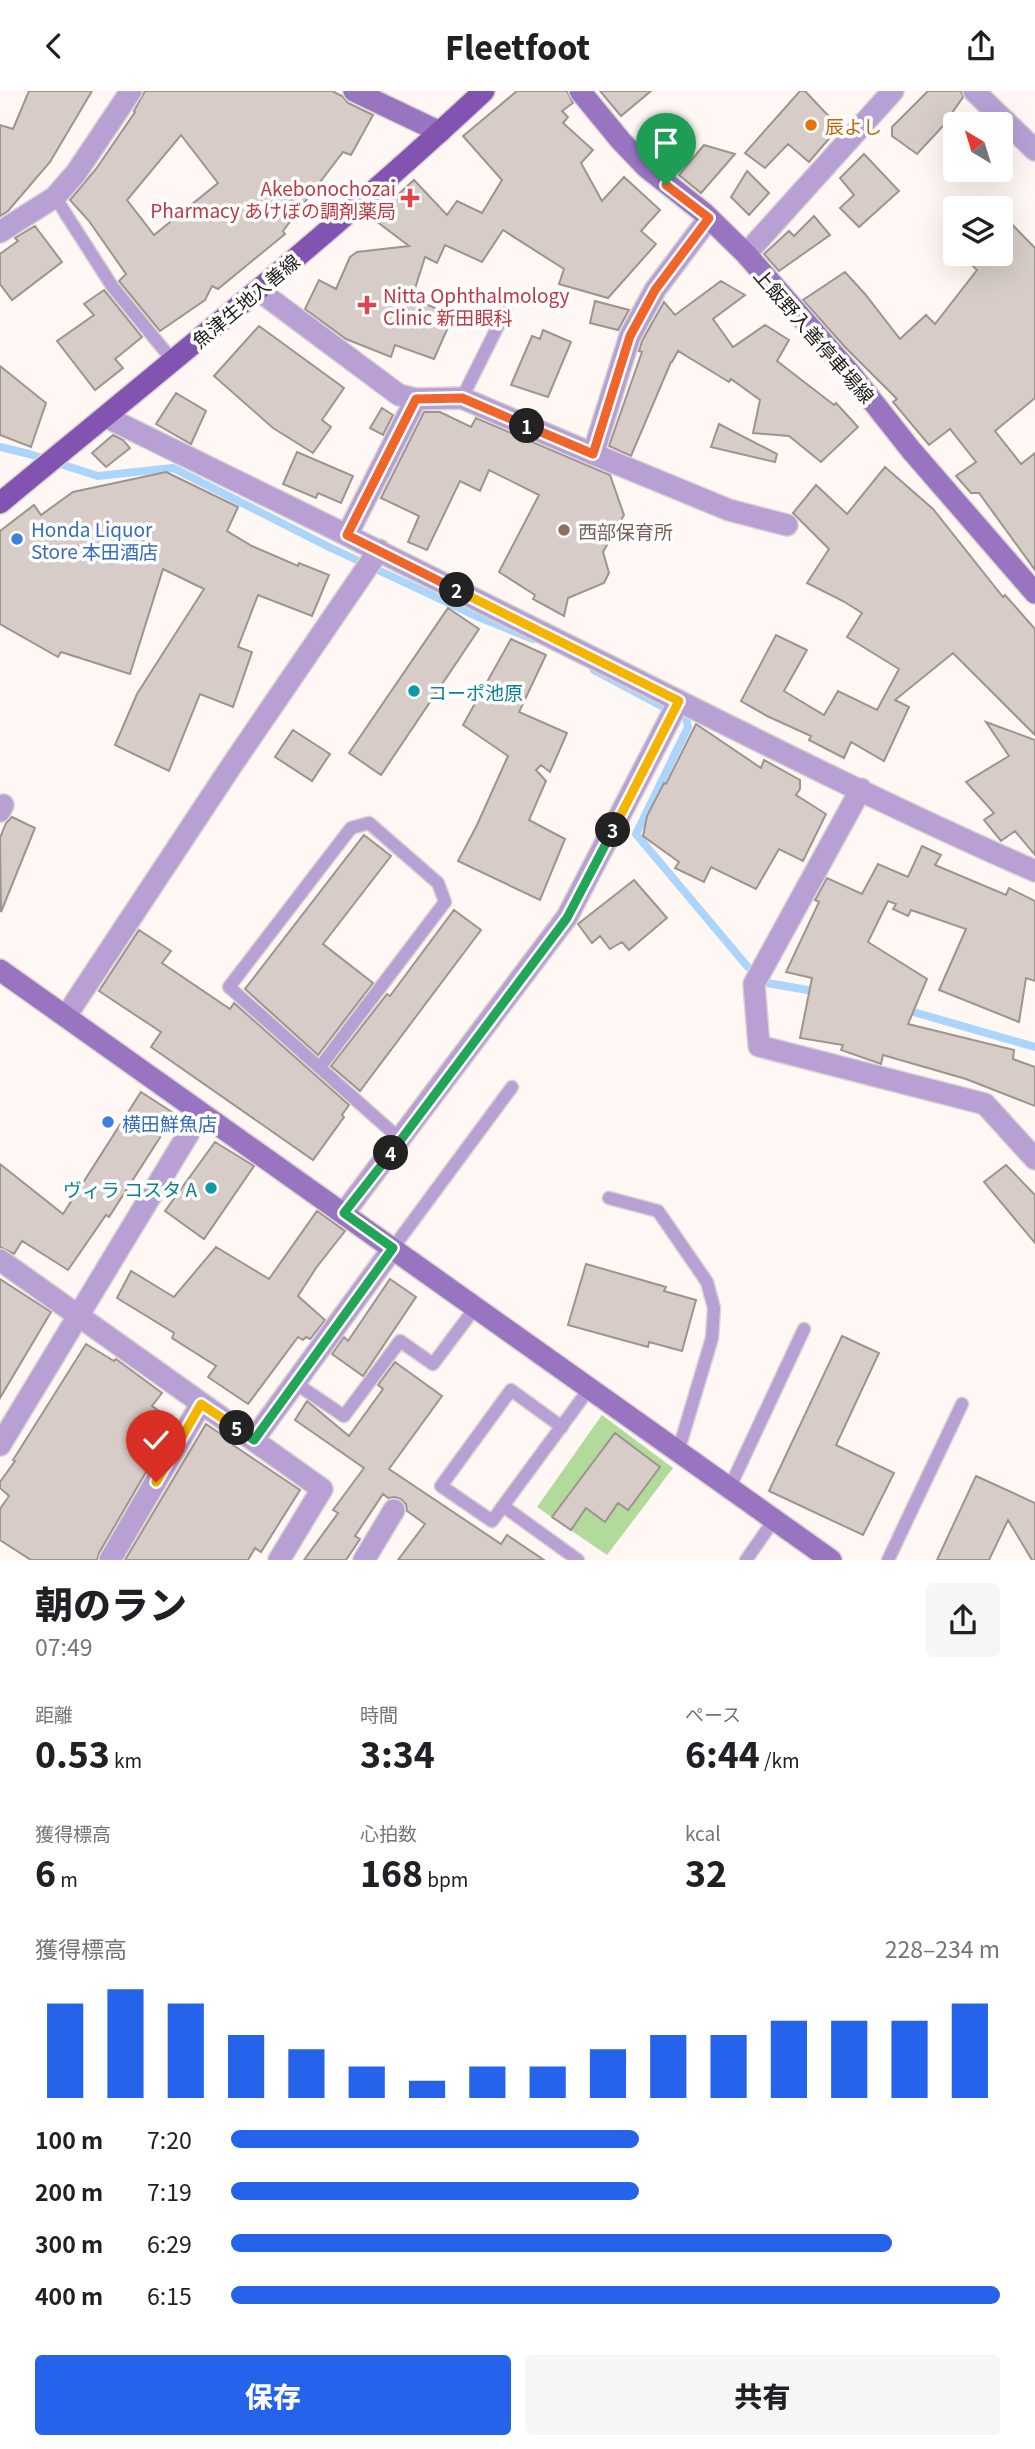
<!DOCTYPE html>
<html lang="ja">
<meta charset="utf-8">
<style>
body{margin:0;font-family:Georgia,"Noto Sans JP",serif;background:#f6f6f6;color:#202124;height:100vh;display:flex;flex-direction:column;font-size:26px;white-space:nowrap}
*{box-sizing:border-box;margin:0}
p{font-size:23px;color:#757577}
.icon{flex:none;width:38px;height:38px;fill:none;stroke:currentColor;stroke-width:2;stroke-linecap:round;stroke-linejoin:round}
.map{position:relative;height:1469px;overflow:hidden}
.drawer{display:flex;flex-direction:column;background:#fff;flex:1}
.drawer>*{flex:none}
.needle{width:46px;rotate:322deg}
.fabs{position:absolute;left:943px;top:21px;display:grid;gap:14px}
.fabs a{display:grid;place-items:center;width:70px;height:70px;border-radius:7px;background:#fff;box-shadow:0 7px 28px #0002;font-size:35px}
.pin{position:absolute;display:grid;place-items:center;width:60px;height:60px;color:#fff;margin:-72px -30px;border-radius:50% 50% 50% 0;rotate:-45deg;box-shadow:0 0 7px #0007}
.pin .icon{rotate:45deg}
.km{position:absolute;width:35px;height:35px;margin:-18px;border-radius:50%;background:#222;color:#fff;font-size:19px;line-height:35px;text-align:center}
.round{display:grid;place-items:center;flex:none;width:74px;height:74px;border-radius:7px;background:#f6f6f6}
.summary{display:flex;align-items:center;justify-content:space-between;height:119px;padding:0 35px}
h1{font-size:38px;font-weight:800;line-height:52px}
.metrics{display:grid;grid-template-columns:repeat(3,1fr);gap:10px;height:119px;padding:7px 35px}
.metrics div{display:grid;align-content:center}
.metrics b{font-size:35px;font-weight:800}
.metrics small{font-size:19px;font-weight:400}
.metrics p{font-size:19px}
.chart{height:196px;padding:14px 35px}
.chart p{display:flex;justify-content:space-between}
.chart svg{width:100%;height:126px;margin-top:7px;stroke:#2563eb;stroke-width:6}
.button{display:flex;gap:14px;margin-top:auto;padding:14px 35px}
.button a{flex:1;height:80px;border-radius:7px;background:#2563eb;color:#fff;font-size:28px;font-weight:800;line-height:80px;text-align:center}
.button a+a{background:#f6f6f6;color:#202124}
ul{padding:0 35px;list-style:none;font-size:23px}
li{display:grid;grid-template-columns:112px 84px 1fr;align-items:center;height:52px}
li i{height:18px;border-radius:9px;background:#2563eb}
header{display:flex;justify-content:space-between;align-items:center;height:91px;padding:0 35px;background:#fff;font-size:32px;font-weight:800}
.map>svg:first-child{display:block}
.green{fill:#b2da9a}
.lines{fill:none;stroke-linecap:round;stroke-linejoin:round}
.stream{stroke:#abd5fa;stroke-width:8}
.building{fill:#d7ccc7;stroke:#9e948f;stroke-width:2;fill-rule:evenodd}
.lane-casing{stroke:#dad4d1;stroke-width:15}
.street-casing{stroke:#dad4d1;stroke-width:24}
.secondary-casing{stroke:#dad4d1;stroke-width:24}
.primary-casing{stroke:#dad4d1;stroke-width:24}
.lane{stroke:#b8a0d5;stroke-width:12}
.street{stroke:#b8a0d5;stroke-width:21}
.secondary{stroke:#9874c1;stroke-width:21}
.primary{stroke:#8253b1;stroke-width:21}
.split-1-casing{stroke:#fff;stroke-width:14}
.split-2-casing{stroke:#fff;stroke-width:14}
.split-3-casing{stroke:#fff;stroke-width:14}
.split-4-casing{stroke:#fff;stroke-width:14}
.split-5-casing{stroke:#fff;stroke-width:14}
.split-6-casing{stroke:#fff;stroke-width:14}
.split-1{stroke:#f0652b;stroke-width:9}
.split-2{stroke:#f0652b;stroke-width:9}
.split-3{stroke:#f5b400;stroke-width:9}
.split-4{stroke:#22a559;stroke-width:9}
.split-5{stroke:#22a559;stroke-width:9}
.split-6{stroke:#f5b400;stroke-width:9}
.food-dot{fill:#e8710a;stroke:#fff;stroke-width:2.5}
.health-dot{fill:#e0444e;stroke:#fff;stroke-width:2.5}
.education-dot{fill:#8d6e63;stroke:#fff;stroke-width:2.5}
.shop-dot{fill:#3f7fe0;stroke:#fff;stroke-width:2.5}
.culture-dot{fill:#0f9aa8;stroke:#fff;stroke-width:2.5}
.labels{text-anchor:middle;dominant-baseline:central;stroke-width:7;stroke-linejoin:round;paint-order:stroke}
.food-label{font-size:19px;fill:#c56008;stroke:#fff;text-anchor:start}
.health-label{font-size:19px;fill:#be3a42;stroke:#fff;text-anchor:end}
.street-label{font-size:19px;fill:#1f1c1a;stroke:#fff}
.shop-label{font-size:19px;fill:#366cbe;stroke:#fff;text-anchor:start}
.education-label{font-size:19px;fill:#785e54;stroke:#fff;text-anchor:start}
.culture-label{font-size:19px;fill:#0d838f;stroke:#fff;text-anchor:start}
</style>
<header><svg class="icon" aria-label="back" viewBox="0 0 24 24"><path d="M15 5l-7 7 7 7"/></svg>Fleetfoot<svg class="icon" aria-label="share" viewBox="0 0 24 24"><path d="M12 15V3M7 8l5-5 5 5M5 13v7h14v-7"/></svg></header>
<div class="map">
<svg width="1035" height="1469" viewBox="0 0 1035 1469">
<rect width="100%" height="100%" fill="#fef7f4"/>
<path class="green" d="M602 1324 673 1377 607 1464 537 1416Z"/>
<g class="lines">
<path class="stream" d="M0 356 29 363 98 385 173 377 329 456 476 525 533 548
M594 579 669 619 686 626 688 636 636 743 747 875 767 892 819 901
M903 918 1035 956"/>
</g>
<path class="building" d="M29 0H92L50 71 8 120 0 125V34L13 38Z
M145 0H332L342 5 348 12 373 24 351 64 343 61 283 140 285 143 218 198 212 195 205 209 160 240 119 190 126 183 89 130 70 109 96 78 135 21 134 20ZM181 44 218 92 154 144 127 109Z
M517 0H567L573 12 562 20 568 26 563 32 593 59 581 72 602 110 624 86 660 119 641 140 656 153 608 207 559 193 564 178 503 139 482 171 445 154 437 172 425 166 412 207 453 225 434 268 395 254 391 266 346 248 305 218 319 189 336 198 350 166 357 161 409 155 376 130 392 109 414 89 447 124 457 110 482 122 502 89 463 45Z
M600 0H651L621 25Z
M800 0H805L839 36 809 71 788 53 765 77 745 62Z
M928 0H961L963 6 943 35 917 63 892 45V36Z
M704 54 735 63 701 102 679 84Z
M864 63 899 100 859 136 840 117 854 104 840 87Z
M747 80 769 102 749 124 731 106Z
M1001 122 1035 157V307L995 340 1021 373 1035 362V479L979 402H971L956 385 976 371 950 338 929 354 893 311 897 308 845 256 803 209 845 181 865 203 900 248 926 224 935 233 977 179 961 163H1001Z
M814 125 830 144 779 180 764 163 789 140 794 145Z
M35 135 62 171 12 209 0 193V163L18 150 15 147Z
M721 190 745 204 713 228 733 256 765 234 789 249 777 270 834 314 836 312 858 336 821 371 789 345 753 342 760 309 731 288 729 291 678 260 672 271H671L631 365 609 355 642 261 639 260 642 250 664 211 675 224Z
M104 199 142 246 115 268 123 277 95 299 57 250 94 224 84 213Z
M595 210 629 219 618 239 590 232Z
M259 235 344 297 322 329 331 336 313 362 273 337 214 285Z
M543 239 571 251 548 306 511 294 532 245 540 248Z
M0 275 46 312 31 356 0 344Z
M176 302 206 320 191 353 156 333Z
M382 317 393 324 383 344 370 337Z
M424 321H440L471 336 476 327 610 384 624 424 603 461 609 482 604 492 568 507 564 525 533 508 535 504 499 481 539 404 489 379 480 400 460 390 427 459 408 451 419 425 381 407Z
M719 333 777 363 775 371 711 356Z
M113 344 123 349 130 357 106 376 92 362Z
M297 361 353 385 341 412 318 402 316 407 283 393Z
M885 376 933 418 1003 506 1005 504 1035 538V644L953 562 895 609 909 616 884 670 851 651 844 667 809 649 811 645 767 625 741 610 776 544 807 559 784 600 824 624 838 600 877 619 899 578 847 546 862 522 843 510 807 492 829 458 793 422 816 394 847 423Z
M166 381 238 416 227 440 252 455 298 475 299 472 329 484 312 525 258 504 238 556 252 561 233 616 200 603 169 680 115 654 137 603 204 498 163 478 130 583 61 561 58 566 0 533V440L34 414 41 424 73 401Z
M448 517 479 538 381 684 349 662Z
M511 548 546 564 519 621 567 642 550 681 541 674 536 679 546 690 529 729 565 748 540 809 458 770 477 734 508 665 463 634Z
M986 631 1035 649V764L1015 740 1001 750 984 729 994 722 966 691 1009 665Z
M696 633 761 677 764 669 800 689V698L796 704 826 723 803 770 779 758 756 798 711 776 704 791 675 777 679 771 643 745 647 725 664 692 666 693Z
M293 639 330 663 312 690 275 666Z
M12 726 35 737 1 821 0 747 6 732Z
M364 744 391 765 323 853 373 892 318 964 245 898Z
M922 755 941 764 935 774 1006 804 1009 797 1035 810V890L1026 887 1019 931 939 899 966 838 911 819 908 825 893 818 896 813 888 810 868 851 927 888 908 933 1014 959 1013 968 1035 976V1015L966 988 883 964 881 973 841 959 843 954 800 947 812 887 786 881 819 811 815 809 827 787 862 803 878 773 908 786Z
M634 789 667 827 629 859 622 851 610 858 600 845 592 852 578 833Z
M454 819 481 839 360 1000 331 975 387 903 390 905Z
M139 839 171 860 162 872 230 918 234 912 349 1014 342 1024 344 1026 313 1069 151 956 161 941 99 900Z
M141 1001 175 1023 109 1126 106 1124 68 1179 22 1150 14 1163 0 1156V1073L63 1123Z
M215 1051 254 1075 204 1148 165 1120Z
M1006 1074 1035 1104V1152L984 1091Z
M317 1120 345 1140 316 1177 298 1205 325 1229 310 1248 306 1246 303 1249 298 1246 248 1313 208 1286 216 1275 172 1247 174 1242 117 1207 131 1180 174 1206 216 1156 269 1188Z
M586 1173 666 1196 664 1200 696 1209 682 1260 649 1251 648 1256 568 1234Z
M0 1188 51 1221 0 1307Z
M390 1188 416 1206 363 1285 332 1263 344 1246 348 1250Z
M842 1245 879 1262 836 1354 894 1382 863 1444 769 1400Z
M86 1253 114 1270 116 1268 162 1302 152 1315 175 1331 99 1462 97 1469H31L0 1449V1418L9 1405 0 1397V1391L15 1370 13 1369Z
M395 1271 442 1305 389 1378 501 1453 507 1444 544 1469H398L425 1433 407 1420 406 1413 401 1408 395 1406 388 1407 383 1403 355 1445 360 1448 346 1469H304L338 1422 333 1419 364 1377 295 1329 307 1310 349 1345 383 1298 378 1294Z
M206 1333 234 1352 233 1354 300 1399 261 1461 255 1457 248 1469H125Z
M615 1342 660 1376 628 1419 618 1412 605 1431 586 1417 571 1439 552 1426Z
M976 1385 1035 1412V1469H1032L1008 1429 989 1469H937Z"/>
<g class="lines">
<defs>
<path id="lane" d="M55 106 112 195 173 270
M462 307 506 219
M320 976 445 811 438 792 369 732 351 737 229 896 401 1049
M609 1107 658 1120 707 1191 714 1217 712 1247 678 1361
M393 1157 512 996
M295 1292 344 1325 400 1250 433 1273 475 1217
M729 1398 804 1238
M503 1415 492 1430 441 1395 511 1299 562 1336
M578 1469 503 1415 589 1298
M746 1469 774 1429
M888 1469 962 1313"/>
<path id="street" d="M974 0 1035 59
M0 141 55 106 76 82 131 0
M746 163 893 0
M258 199 399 304 416 308
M106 326C252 397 398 469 543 542 706 623 868 707 1035 780
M593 363 630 245 655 199 709 127
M347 444 416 308 462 307 593 363 729 419 787 434
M861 698 754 893 759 955 985 1013 1035 1068
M0 720 3 714
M66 925 232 674 379 459
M344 1122 567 826 679 610
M0 1169 322 1398 279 1469
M254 1348 393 1157
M0 1354 201 1022
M110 1469 201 1313
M364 1469 394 1419"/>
<path id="secondary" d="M354 0 440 41
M580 0 621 50 646 76 704 122 746 163 851 283 911 359 1035 502
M0 879 831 1469"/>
<path id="primary" d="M0 412C163 277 329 145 484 0"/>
</defs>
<use href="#lane" class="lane-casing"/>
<use href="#street" class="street-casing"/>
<use href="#secondary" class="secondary-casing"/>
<use href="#primary" class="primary-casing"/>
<use href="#lane" class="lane"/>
<use href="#street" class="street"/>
<use href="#secondary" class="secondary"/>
<use href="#primary" class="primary"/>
</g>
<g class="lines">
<defs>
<path id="split-1" d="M527 335 593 363 630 245 655 199 709 127 666 94"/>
<path id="split-2" d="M457 499 347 444 416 308 462 307 527 335"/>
<path id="split-3" d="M457 499 679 610 613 739"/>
<path id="split-4" d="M391 1062 567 827 613 739"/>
<path id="split-5" d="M237 1337 254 1349 393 1157 344 1122 391 1062"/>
<path id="split-6" d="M156 1391 201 1313 237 1337"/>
</defs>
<use href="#split-1" class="split-1-casing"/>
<use href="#split-2" class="split-2-casing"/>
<use href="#split-3" class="split-3-casing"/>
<use href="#split-4" class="split-4-casing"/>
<use href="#split-5" class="split-5-casing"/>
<use href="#split-6" class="split-6-casing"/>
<use href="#split-1" class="split-1"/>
<use href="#split-2" class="split-2"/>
<use href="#split-3" class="split-3"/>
<use href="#split-4" class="split-4"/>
<use href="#split-5" class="split-5"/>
<use href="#split-6" class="split-6"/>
</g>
<circle class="food-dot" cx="811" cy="34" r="7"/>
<g class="health-dot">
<path d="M406.5 96.5h7v7h7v7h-7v7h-7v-7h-7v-7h7z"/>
<path d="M363.5 203.5h7v7h7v7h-7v7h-7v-7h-7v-7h7z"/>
</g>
<circle class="education-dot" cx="564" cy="439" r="7"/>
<g class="shop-dot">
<circle cx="17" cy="448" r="7"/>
<circle cx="108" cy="1031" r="7"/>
</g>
<g class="culture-dot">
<circle cx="414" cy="600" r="7"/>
<circle cx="211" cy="1097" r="7"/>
</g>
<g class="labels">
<g class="food-label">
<text x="825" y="34">辰よし</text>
</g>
<g class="health-label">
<text x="396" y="96">Akebonochozai<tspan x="396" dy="22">Pharmacy あけぼの調剤薬局</tspan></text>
<text x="383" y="203" text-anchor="start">Nitta Ophthalmology<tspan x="383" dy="22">Clinic 新田眼科</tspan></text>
</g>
<g class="street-label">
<text transform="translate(245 209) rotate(-40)">魚津生地入善線</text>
<text transform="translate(815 244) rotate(49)">上飯野入善停車場線</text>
</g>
<g class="shop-label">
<text x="31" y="437">Honda Liquor<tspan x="31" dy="22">Store 本田酒店</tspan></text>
<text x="122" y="1031">横田鮮魚店</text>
</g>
<g class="education-label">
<text x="578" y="439">西部保育所</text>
</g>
<g class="culture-label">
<text x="428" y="600">コーポ池原</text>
<text x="197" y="1097" text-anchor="end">ヴィラ コスタ A</text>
</g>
</g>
</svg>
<div class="fabs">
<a><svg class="needle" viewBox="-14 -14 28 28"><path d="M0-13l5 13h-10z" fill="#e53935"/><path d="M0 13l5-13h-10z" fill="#757577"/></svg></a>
<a><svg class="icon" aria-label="layers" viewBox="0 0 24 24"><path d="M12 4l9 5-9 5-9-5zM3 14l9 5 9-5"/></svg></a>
</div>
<div class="pin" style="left:666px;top:94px;background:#1e9e55"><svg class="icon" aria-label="arrive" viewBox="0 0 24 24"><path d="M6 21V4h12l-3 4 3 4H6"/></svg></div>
<div class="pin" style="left:156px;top:1391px;background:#d93025"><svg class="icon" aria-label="check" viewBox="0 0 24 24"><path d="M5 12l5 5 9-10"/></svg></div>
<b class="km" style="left:527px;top:335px">1</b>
<b class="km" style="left:457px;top:499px">2</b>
<b class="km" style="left:613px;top:739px">3</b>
<b class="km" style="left:391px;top:1062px">4</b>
<b class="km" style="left:237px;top:1337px">5</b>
</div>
<section class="drawer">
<div class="summary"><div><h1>朝のラン</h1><p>07:49</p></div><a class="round"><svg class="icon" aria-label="share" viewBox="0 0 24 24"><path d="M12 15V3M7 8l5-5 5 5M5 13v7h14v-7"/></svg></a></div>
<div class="metrics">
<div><p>距離</p><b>0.53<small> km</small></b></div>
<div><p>時間</p><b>3:34</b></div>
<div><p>ペース</p><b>6:44<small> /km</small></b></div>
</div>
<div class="metrics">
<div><p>獲得標高</p><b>6<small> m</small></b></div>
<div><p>心拍数</p><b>168<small> bpm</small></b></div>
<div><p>kcal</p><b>32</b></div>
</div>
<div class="chart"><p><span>獲得標高</span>228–234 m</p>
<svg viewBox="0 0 160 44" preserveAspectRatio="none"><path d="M5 44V11M15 44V6M25 44V11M35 44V22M45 44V27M55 44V33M65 44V38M75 44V33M85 44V33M95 44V27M105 44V22M115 44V22M125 44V17M135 44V17M145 44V17M155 44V11"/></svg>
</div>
<ul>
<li><b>100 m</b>7:20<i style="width:53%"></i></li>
<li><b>200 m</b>7:19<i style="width:53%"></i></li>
<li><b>300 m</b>6:29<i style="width:86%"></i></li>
<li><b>400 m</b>6:15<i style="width:100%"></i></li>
</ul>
<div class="button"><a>保存</a><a>共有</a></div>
</section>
